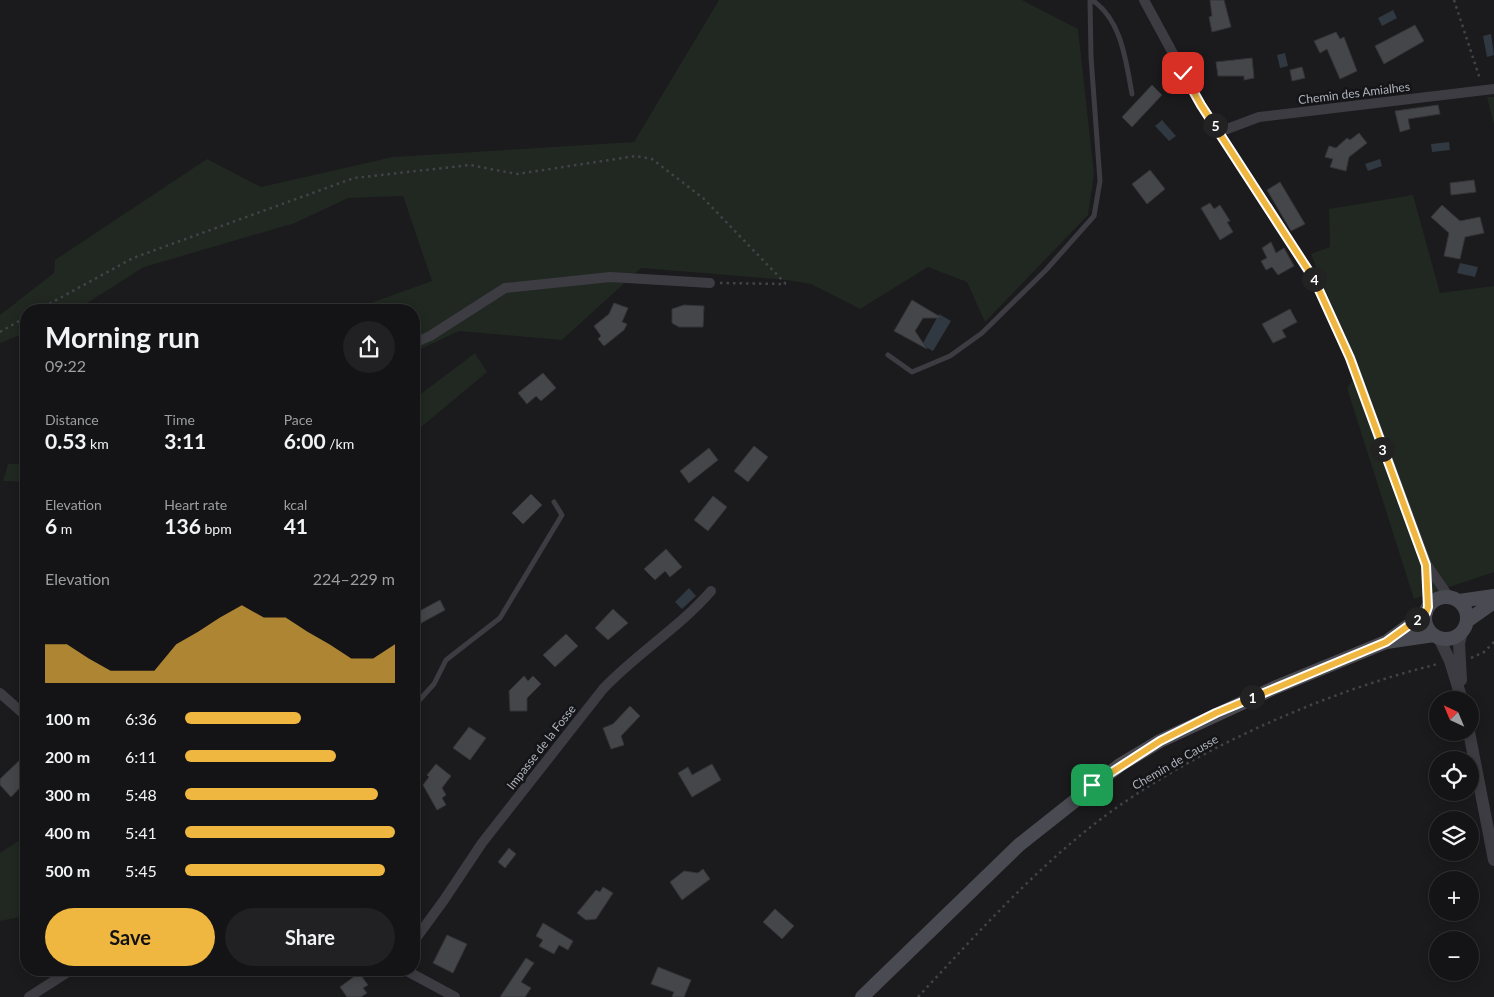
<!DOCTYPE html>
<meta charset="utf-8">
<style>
body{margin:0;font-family:Lato,sans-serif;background:#212123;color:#f1f3f6;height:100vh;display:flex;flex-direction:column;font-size:19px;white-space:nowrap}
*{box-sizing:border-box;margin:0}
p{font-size:16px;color:#9d9ea1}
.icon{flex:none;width:28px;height:28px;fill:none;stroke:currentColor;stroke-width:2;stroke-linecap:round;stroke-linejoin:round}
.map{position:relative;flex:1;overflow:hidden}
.panel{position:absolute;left:20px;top:304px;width:400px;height:672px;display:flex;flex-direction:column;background:#141416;border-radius:20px;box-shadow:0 2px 12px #0003,0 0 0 1px #333335}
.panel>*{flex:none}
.needle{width:32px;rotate:316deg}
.controls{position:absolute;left:1429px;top:691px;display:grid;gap:10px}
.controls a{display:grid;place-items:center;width:50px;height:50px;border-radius:50%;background:#141416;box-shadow:0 2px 12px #0003,0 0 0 1px #333335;font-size:25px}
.pin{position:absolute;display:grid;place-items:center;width:42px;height:42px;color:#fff;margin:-21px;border-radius:10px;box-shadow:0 2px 8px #0006}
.km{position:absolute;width:25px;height:25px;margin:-12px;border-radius:50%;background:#222;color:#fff;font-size:14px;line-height:25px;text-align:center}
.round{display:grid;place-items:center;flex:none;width:52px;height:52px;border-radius:26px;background:#212123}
.summary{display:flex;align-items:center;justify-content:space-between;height:85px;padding:0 25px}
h1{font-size:28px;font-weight:700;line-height:38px}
.metrics{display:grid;grid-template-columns:repeat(3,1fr);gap:8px;height:85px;padding:5px 25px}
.metrics div{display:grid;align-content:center}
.metrics b{font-size:21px;font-weight:700}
.metrics small{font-size:14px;font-weight:400}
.metrics p{font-size:14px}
.chart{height:140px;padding:10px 25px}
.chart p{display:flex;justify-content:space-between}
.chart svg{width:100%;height:90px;margin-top:5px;fill:#efb640;opacity:.7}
.button{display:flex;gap:10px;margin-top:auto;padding:10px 25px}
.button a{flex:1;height:58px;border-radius:30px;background:#efb640;color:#111;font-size:20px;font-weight:700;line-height:58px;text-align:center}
.button a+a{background:#212123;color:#f1f3f6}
ul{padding:0 25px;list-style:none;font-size:16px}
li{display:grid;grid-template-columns:80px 60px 1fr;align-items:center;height:38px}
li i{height:12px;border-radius:6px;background:#efb640}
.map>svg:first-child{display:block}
.green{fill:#202821}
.water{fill:#303941}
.building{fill:#45464a;stroke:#353539}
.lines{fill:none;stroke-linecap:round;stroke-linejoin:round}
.path{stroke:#424349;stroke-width:2.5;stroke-dasharray:2.5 4;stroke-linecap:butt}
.service{stroke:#3c3c42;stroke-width:5}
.minor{stroke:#3c3c42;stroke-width:10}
.tertiary{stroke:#3c3c42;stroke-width:12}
.secondary{stroke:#4a4b52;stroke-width:14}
.route-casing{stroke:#fff;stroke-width:10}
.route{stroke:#efb640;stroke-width:6}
.labels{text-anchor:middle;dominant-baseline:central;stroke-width:5;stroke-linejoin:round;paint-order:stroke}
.street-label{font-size:12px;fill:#adb2bc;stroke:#151518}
</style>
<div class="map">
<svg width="1494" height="997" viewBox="0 0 1494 997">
<rect width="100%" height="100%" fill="#1b1a1d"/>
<path class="green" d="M719 0H1022L1078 29 1094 174 1088 215 985 322 967 282 928 267 860 309 811 284 787 280 641 268 562 340 459 331 414 352V310H351L432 281 403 196 348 198 295 223 144 267 76 310H26V333L0 343V315L54 273 55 260 207 159 261 187 393 157 634 142Z
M1487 97H1494V125Z
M1413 195 1440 293 1494 286V572L1414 599 1347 388 1358 373 1311 254 1330 247 1329 209Z
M475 353 487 372 414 433V399Z
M8 464H26V482L3 481Z
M26 836V912L20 917 0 921V853Z"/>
<path class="water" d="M1393 10 1397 18 1382 26 1378 18Z
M1491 34 1494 55 1487 57 1483 36Z
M1285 53 1288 66 1280 68 1277 55Z
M1162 120 1176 136 1169 141 1155 126Z
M1449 142 1450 150 1432 152 1431 144Z
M1380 159 1382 166 1368 171 1365 164Z
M1460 263 1478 267 1475 277 1457 273Z
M939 314 951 321 933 351 922 345Z
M689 588 696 596 682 609 675 602Z"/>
<path class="building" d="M1210 0H1224L1231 27 1212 32 1209 17 1212 16Z
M1415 25 1424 41 1384 64 1375 46Z
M1336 32 1340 39 1344 37 1357 71 1340 79 1327 49 1320 53 1314 41Z
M1252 58 1254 78 1244 80V76H1218L1216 62Z
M1302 67 1305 78 1292 81 1290 70Z
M1152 85 1162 95 1132 127 1122 117Z
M1438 105 1440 114 1408 119 1410 129 1400 132 1395 111Z
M1359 133 1367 143 1349 157 1346 171 1330 167 1333 159 1325 157 1329 146 1336 148 1347 138 1350 140Z
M1150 170 1165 189 1147 204 1132 184Z
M1474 180 1476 192 1451 195 1450 183Z
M1280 182 1305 224 1291 231 1267 190Z
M1210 203 1214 209 1220 205 1230 221 1227 222 1233 232 1220 240 1201 208Z
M1442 205 1460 221 1480 217 1484 233 1465 237 1460 259 1444 256 1449 233 1431 217Z
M1271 242 1276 253 1284 248 1294 266 1278 275 1272 267 1266 270 1261 261 1267 258 1262 248Z
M912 300 942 318H923L915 331 927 349 894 331Z
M614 303 628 308 622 322 627 324 624 330 604 346 598 339 601 336 594 326 609 314Z
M684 305 704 306 703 327H679L672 323V309Z
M1290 309 1297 322 1282 330 1286 337 1273 343 1262 324Z
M543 373 556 388 541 401 536 396 527 404 518 393Z
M754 446 768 457 748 482 734 471Z
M709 448 718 460 689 483 680 471Z
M531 494 542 505 523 524 512 513Z
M713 496 727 507 708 531 694 520Z
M666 549 682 567 670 577 665 571 655 580 644 569Z
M440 600 445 610 414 627V614Z
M613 609 628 623 608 640 595 628Z
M566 634 578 646 555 667 543 655Z
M524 676 528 681 533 676 541 684 527 698V711H510L509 691Z
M630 706 640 716 621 736 624 745 611 749 603 728 613 724Z
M469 727 486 738 470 760 453 748Z
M26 754V781L11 797 0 785V779Z
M436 764 451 776 442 788 446 795 442 798 446 805 437 810 423 785 429 777 427 775Z
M712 764 721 780 692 797 678 773 688 767 692 775Z
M509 848 516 854 505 868 498 862Z
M703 869 710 879 682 900 670 882 684 871 698 873Z
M603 887 613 893 596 919 586 920 577 913 596 890 600 892Z
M775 909 794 926 782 939 763 922Z
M543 923 573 941 568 950 559 945 554 954 539 946 543 940 536 936Z
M447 935 467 944 453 973 433 963Z
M526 958 534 963 521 982 531 988 525 997H500Z
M658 967 691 980 684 997H672L674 992 651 984Z
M359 973 368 985 363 988 367 993 361 997H347L340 987Z"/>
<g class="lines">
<path class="path" d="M1454 0 1480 79
M720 283 786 284
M38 310 133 258 354 178 470 165 517 174 636 156 652 159 703 198 786 284
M0 332 26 317
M1471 658 1484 652 1494 642
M918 997C975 936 1031 873 1097 822 1190 751 1324 692 1438 664"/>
<path class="service" d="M1092 0C1122 20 1126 62 1132 94
M888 355 912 372 950 356 982 333 1046 270 1094 216 1100 181 1091 57 1090 0
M414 706 434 684 446 660 500 618 562 515 554 502"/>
<path class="minor" d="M1144 0 1201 105 1314 279 1350 357 1427 565 1449 597
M1219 132 1259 117 1494 89
M414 343 430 336 505 288 610 277 710 283
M1427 566 1428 607
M0 693 26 716
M414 941 444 900 482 843 603 689C637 653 679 628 711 591
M405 970 455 997
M29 997 71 970"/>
<path class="tertiary" d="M1439 638 1450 661 1462 700
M1461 680 1459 643 1462 632
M1469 732 1494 860"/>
<path class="secondary" d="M1425 618a21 21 0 1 1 42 0a21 21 0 1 1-42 0Z
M1459 601 1494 596
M1467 621 1494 602
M1389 640 1426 613
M862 997 1019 845 1120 765 1160 741 1274 688 1386 642 1434 635"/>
</g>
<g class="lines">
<defs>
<path id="route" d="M1092 785 1160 741 1216 713 1386 642 1426 613 1428 607 1426 565 1350 358 1314 279 1201 105 1183 73"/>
</defs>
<use href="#route" class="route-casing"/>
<use href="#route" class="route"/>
</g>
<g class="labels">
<g class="street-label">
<text transform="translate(1354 93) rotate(-7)">Chemin des Amialhes</text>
<text transform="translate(541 747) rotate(-52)">Impasse de la Fosse</text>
<text transform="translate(1175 762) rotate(-30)">Chemin de Causse</text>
</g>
</g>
</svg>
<div class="controls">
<a><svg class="needle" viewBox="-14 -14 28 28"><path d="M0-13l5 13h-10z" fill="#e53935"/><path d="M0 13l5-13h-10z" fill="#9d9ea1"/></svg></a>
<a><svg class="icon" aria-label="locate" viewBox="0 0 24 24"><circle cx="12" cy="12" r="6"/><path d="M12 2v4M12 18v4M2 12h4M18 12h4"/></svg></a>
<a><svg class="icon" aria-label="layers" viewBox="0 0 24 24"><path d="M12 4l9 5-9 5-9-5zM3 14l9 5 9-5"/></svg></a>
<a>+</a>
<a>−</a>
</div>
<div class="pin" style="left:1092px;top:785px;background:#1e9e55"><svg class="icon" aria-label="arrive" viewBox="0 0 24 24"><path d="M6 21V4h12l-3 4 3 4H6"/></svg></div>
<div class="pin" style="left:1183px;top:73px;background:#d93025"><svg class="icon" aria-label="check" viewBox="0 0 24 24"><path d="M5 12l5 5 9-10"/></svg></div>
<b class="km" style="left:1252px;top:697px">1</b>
<b class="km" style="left:1417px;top:619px">2</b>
<b class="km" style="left:1382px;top:449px">3</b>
<b class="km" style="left:1314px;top:279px">4</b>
<b class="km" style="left:1215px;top:125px">5</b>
<section class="panel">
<div class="summary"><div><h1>Morning run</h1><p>09:22</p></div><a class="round"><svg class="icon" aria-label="share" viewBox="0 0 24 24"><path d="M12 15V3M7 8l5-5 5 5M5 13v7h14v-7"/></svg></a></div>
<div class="metrics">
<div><p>Distance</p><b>0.53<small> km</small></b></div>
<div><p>Time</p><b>3:11</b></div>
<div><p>Pace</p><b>6:00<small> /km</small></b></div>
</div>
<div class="metrics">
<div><p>Elevation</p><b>6<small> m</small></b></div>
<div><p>Heart rate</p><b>136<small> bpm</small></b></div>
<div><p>kcal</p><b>41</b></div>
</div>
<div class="chart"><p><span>Elevation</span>224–229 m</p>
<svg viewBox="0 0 160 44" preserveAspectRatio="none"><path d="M0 44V25L10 25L20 32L30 38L40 38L50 38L60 25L70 19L80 12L90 6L100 12L110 12L120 19L130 25L140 32L150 32L160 25V44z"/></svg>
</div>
<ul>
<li><b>100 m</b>6:36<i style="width:55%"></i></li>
<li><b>200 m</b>6:11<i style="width:72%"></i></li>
<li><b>300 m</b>5:48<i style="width:92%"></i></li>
<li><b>400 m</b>5:41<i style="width:100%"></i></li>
<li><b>500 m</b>5:45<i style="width:95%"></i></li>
</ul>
<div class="button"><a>Save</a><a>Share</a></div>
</section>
</div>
